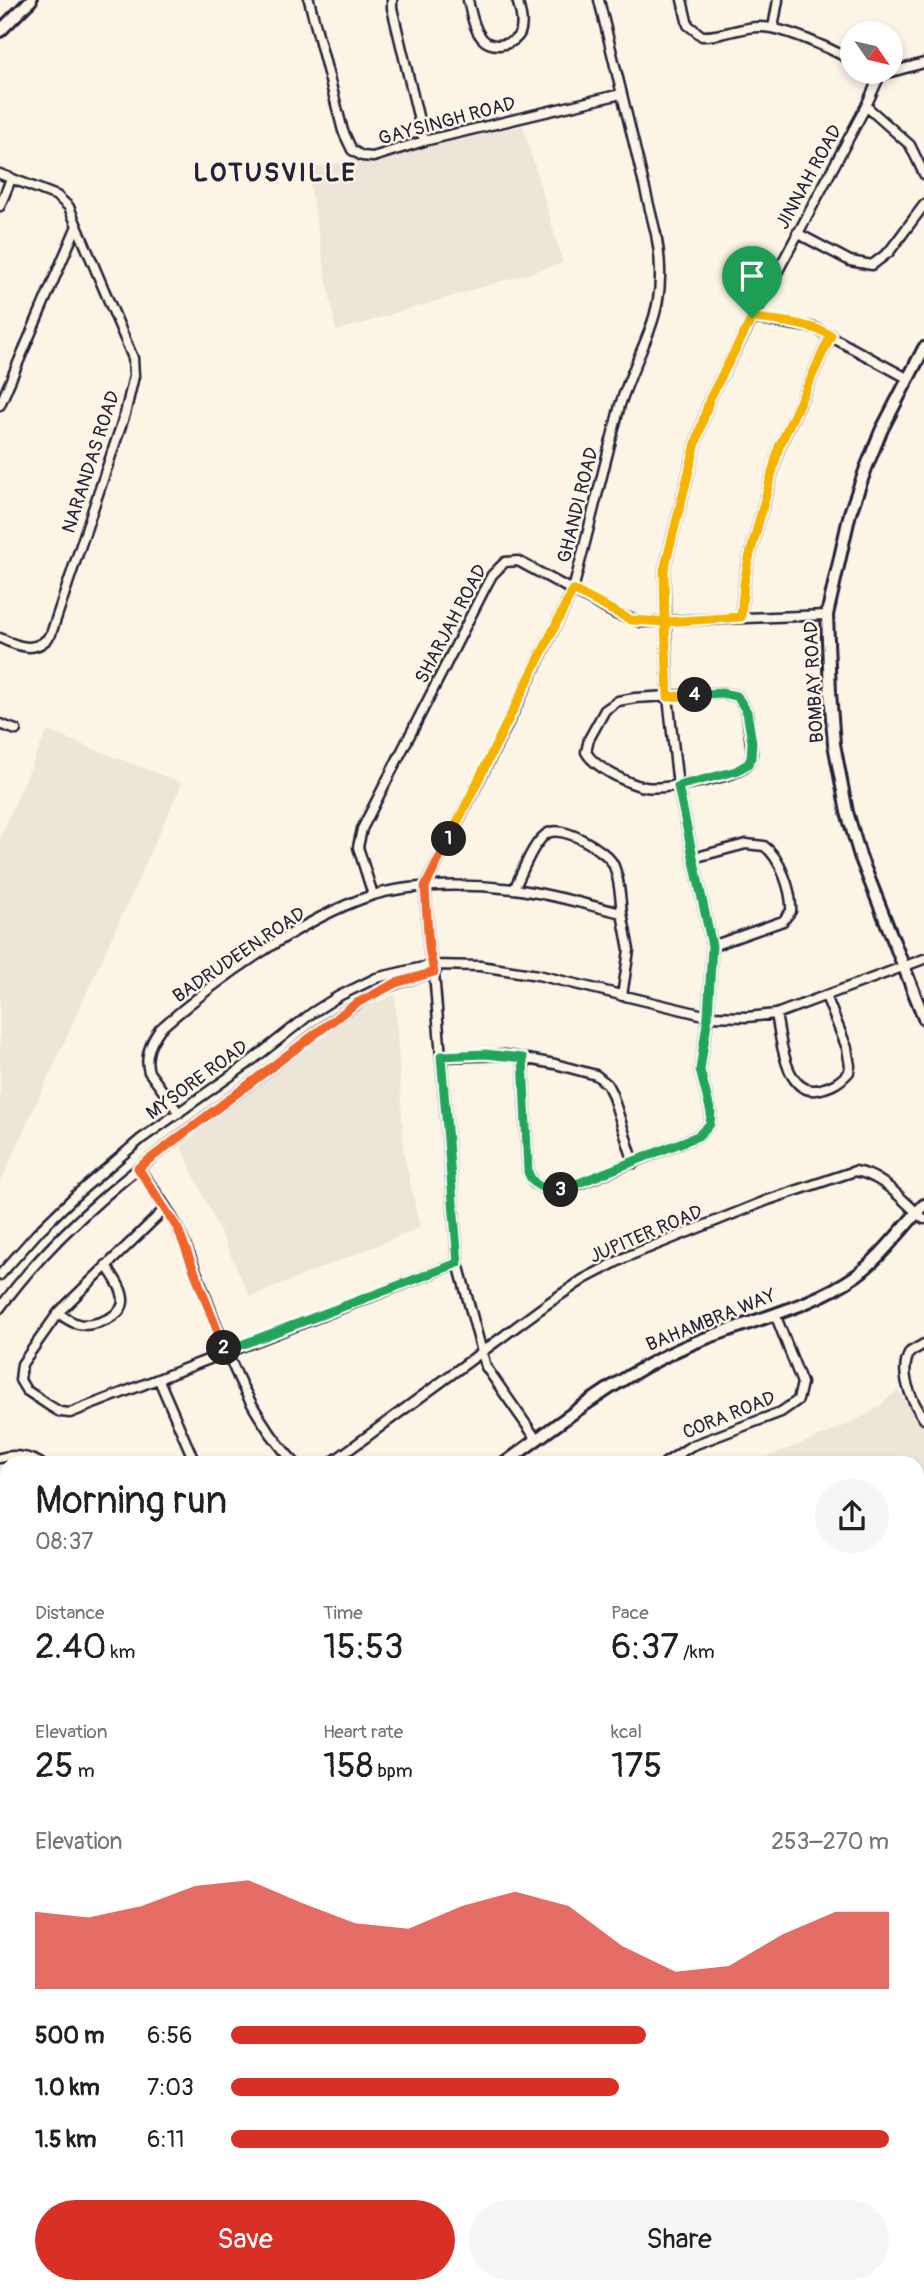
<!DOCTYPE html>
<meta charset="utf-8">
<style>
body{margin:0;font-family:Pangolin,sans-serif;background:#f6f6f6;color:#202124;height:100vh;display:flex;flex-direction:column;font-size:26px;white-space:nowrap}
*{box-sizing:border-box;margin:0}
p{font-size:23px;color:#757577}
.icon{flex:none;width:38px;height:38px;fill:none;stroke:currentColor;stroke-width:2;stroke-linecap:round;stroke-linejoin:round}
.map{position:relative;flex:1;overflow:hidden}
.sheet{position:absolute;left:0px;top:1456px;width:924px;height:838px;display:flex;flex-direction:column;background:#fff;border-radius:21px 21px 0 0;box-shadow:0 4px 10px #0003}
.sheet>*{flex:none}
.needle{width:46px;rotate:124deg}
.controls{position:absolute;left:840px;top:21px;display:grid;gap:14px}
.controls a{display:grid;place-items:center;width:63px;height:63px;border-radius:50%;background:#fff;box-shadow:0 4px 10px #0003;font-size:35px}
.pin{position:absolute;display:grid;place-items:center;width:60px;height:60px;color:#fff;margin:-72px -30px;border-radius:50% 50% 50% 0;rotate:-45deg;box-shadow:0 0 7px #0007}
.pin .icon{rotate:45deg}
.km{position:absolute;width:35px;height:35px;margin:-18px;border-radius:50%;background:#222;color:#fff;font-size:19px;line-height:35px;text-align:center}
.round{display:grid;place-items:center;flex:none;width:74px;height:74px;border-radius:37px;background:#f6f6f6}
.summary{display:flex;align-items:center;justify-content:space-between;height:119px;padding:0 35px}
h1{font-size:38px;font-weight:600;line-height:52px}
.figures{display:grid;grid-template-columns:repeat(3,1fr);gap:10px;height:119px;padding:7px 35px}
.figures div{display:grid;align-content:center}
.figures b{font-size:35px;font-weight:600}
.figures small{font-size:19px;font-weight:400}
.figures p{font-size:19px}
.chart{height:196px;padding:14px 35px}
.chart p{display:flex;justify-content:space-between}
.chart svg{width:100%;height:126px;margin-top:7px;fill:#d93025;opacity:.7}
.cta{display:flex;gap:14px;margin-top:auto;padding:14px 35px}
.cta a{flex:1;height:80px;border-radius:42px;background:#d93025;color:#fff;font-size:28px;font-weight:600;line-height:80px;text-align:center}
.cta a+a{background:#f6f6f6;color:#202124}
ul{padding:0 35px;list-style:none;font-size:23px}
li{display:grid;grid-template-columns:112px 84px 1fr;align-items:center;height:52px}
li i{height:18px;border-radius:9px;background:#d93025}
.map>svg:first-child{display:block}
.built{fill:#ece5d8}
.lines{fill:none;stroke-linecap:round;stroke-linejoin:round}
.street-casing{stroke:#22223b;stroke-width:13}
.secondary-casing{stroke:#22223b;stroke-width:16}
.street{stroke:#fcf5e5;stroke-width:8}
.secondary{stroke:#fcf5e5;stroke-width:10}
.split-1-casing{stroke:#fff;stroke-width:14}
.split-2-casing{stroke:#fff;stroke-width:14}
.split-3-casing{stroke:#fff;stroke-width:14}
.split-4-casing{stroke:#fff;stroke-width:14}
.split-5-casing{stroke:#fff;stroke-width:14}
.split-1{stroke:#f5b400;stroke-width:9}
.split-2{stroke:#f0652b;stroke-width:9}
.split-3{stroke:#22a559;stroke-width:9}
.split-4{stroke:#22a559;stroke-width:9}
.split-5{stroke:#f5b400;stroke-width:9}
.labels{text-anchor:middle;dominant-baseline:central;stroke-width:5;stroke-linejoin:round;paint-order:stroke}
.street-label{font-size:19px;fill:#22223b;stroke:#fcf5e5}
.district-label{font-size:26px;font-weight:bold;letter-spacing:2px;fill:#22223b;stroke:#fcf5e5}
</style>
<div class="map">
<svg width="924" height="2293" viewBox="0 0 924 2293">
<rect width="100%" height="100%" fill="#fcf5e5"/>
<filter id="ink" filterUnits="userSpaceOnUse"><feTurbulence type="fractalNoise" baseFrequency=".0143" numOctaves="2"/><feDisplacementMap in="SourceGraphic" scale="14" xChannelSelector="R" yChannelSelector="G"/><feConvolveMatrix kernelMatrix="1 2 1 2 8 2 1 2 1" color-interpolation-filters="sRGB"/></filter>
<g filter="url(#ink)">
<path class="built" d="M523 126 563 263 336 331 307 169Z
M47 731 182 783 0 1183V837Z
M395 995 404 1154 420 1228 250 1297 181 1147 228 1104 359 1010Z
M898 1390 924 1428V1535L917 1540V1463H750L827 1434 872 1412Z
M405 2287H500L497 2293H407Z"/>
<g class="lines">
<defs>
<path id="street" d="M309 0 343 131 352 150 362 156 373 157 424 141 621 94
M392 0V8L424 141
M468 0C471 12 473 27 481 37 489 49 513 47 520 33 524 23 520 10 517 0
M682 0 688 25 702 36C722 37 741 26 761 27 784 27 831 49 852 60
M773 28 778 0
M866 106 910 145 924 174
M0 174 57 196 69 207 133 358 134 376 125 414 51 634C37 654 19 647 0 638
M0 206 11 179
M797 233 850 261 872 265 889 252 924 205
M752 318 815 328 907 378
M0 405 76 228
M741 617 744 583 748 562 779 448 831 335
M721 693 737 696 747 712 752 753C751 758 750 763 745 767 732 778 663 790 645 787 628 784 594 767 586 752L589 739 605 710 618 701 635 698Z
M0 724 16 730
M693 858 746 844 764 846C780 857 792 891 791 911L783 921 712 946
M514 889C522 874 533 841 548 833 563 825 606 850 613 864 620 879 620 898 622 913
M373 895 358 847 362 829 485 588 492 575 505 562 518 561 616 614 641 622 827 615
M776 1014C781 1038 785 1099 821 1089 833 1086 840 1082 849 1072L850 1066 847 1048 826 996
M441 1057 505 1055 555 1064 596 1075 607 1084 612 1094 634 1163
M523 1058 528 1172 534 1183 545 1189 564 1190 698 1136 710 1124 711 1113 700 1070 708 1016 712 946 678 786 668 697 664 570 696 443 710 398 866 106 880 75 924 63
M179 1113 149 1072C144 1056 151 1042 160 1029 213 982 303 918 370 896 411 883 471 884 513 889 549 893 586 905 622 913L629 950 622 996
M138 1168C153 1188 168 1208 179 1231 216 1311 231 1396 295 1463
M166 1208 58 1313 22 1364 20 1380 26 1390 50 1406 60 1412 70 1413 458 1263
M0 1275 39 1231 76 1195 141 1139 246 1065 312 1013 339 996 376 978 432 965 480 966 538 975 708 1016 747 1017 776 1014 924 959
M0 1308C69 1212 171 1143 264 1073 302 1045 339 1011 381 990 399 981 418 978 436 971
M58 1313C64 1317 70 1322 78 1324 91 1328 124 1317 123 1300 123 1288 112 1275 106 1265
M924 1344 910 1352C898 1373 912 1401 924 1419
M159 1380 195 1463
M537 1440 486 1367 458 1263 441 1057 434 973 429 948 425 887 506 727 573 590 620 405C643 336 671 311 656 234L599 0
M0 1458C14 1454 27 1456 40 1463
M331 1463 547 1304 584 1279 626 1257 768 1200 855 1171C885 1176 902 1201 924 1219
M665 1463 691 1446 781 1412 798 1400 802 1383 775 1314
M0 1576 7 1573
M917 1602 924 1597
M0 1699 7 1695
M917 1735 924 1733
M917 1869 924 1870
M0 1978 7 1973
M0 2010 7 2020
M917 2089 924 2072
M0 2214 7 2224
M147 2287 149 2293
M258 2287 260 2293
M633 2287 634 2293
M741 2287V2293
M49 2293V2287"/>
<path id="secondary" d="M0 31 31 0
M924 348 881 431 866 468 850 513 827 615 830 692 834 744 847 812 860 856 924 1018
M505 1463C556 1425 608 1385 665 1356 725 1325 802 1314 857 1275 882 1256 902 1228 924 1205
M0 1829 7 1824"/>
</defs>
<use href="#street" class="street-casing"/>
<use href="#secondary" class="secondary-casing"/>
<use href="#street" class="street"/>
<use href="#secondary" class="secondary"/>
</g>
</g>
<g class="lines" filter="url(#ink)">
<defs>
<path id="split-1" d="M449 839 573 590 631 620 665 622 664 570 696 443 710 398 752 318"/>
<path id="split-2" d="M224 1348 178 1229 138 1168 355 1004 396 983 434 972 429 948 425 887 449 839"/>
<path id="split-3" d="M224 1348 225 1351 458 1263 441 1056 485 1054 523 1058 528 1172C533 1187 547 1191 561 1190"/>
<path id="split-4" d="M561 1190 698 1136 710 1124 711 1113 700 1070 708 1016 712 946 678 786 736 771 748 764 751 758 752 742 747 712 737 696 721 693 695 695"/>
<path id="split-5" d="M695 695 668 697 665 622 741 617 744 583 748 562 779 447 831 335C806 323 779 321 752 318"/>
</defs>
<use href="#split-1" class="split-1-casing"/>
<use href="#split-2" class="split-2-casing"/>
<use href="#split-3" class="split-3-casing"/>
<use href="#split-4" class="split-4-casing"/>
<use href="#split-5" class="split-5-casing"/>
<use href="#split-1" class="split-1"/>
<use href="#split-2" class="split-2"/>
<use href="#split-3" class="split-3"/>
<use href="#split-4" class="split-4"/>
<use href="#split-5" class="split-5"/>
</g>
<g class="labels">
<g class="street-label">
<text transform="translate(447 121) rotate(-15)">GAYSINGH ROAD</text>
<text transform="translate(809 177) rotate(-61)">JINNAH ROAD</text>
<text transform="translate(91 462) rotate(-72)">NARANDAS ROAD</text>
<text transform="translate(578 505) rotate(-76)">GHANDI ROAD</text>
<text transform="translate(451 624) rotate(-62)">SHARJAH ROAD</text>
<text transform="translate(814 682) rotate(-93)">BOMBAY ROAD</text>
<text transform="translate(239 955) rotate(-34)">BADRUDEEN ROAD</text>
<text transform="translate(197 1080) rotate(-36)">MYSORE ROAD</text>
<text transform="translate(646 1234) rotate(-23)">JUPITER ROAD</text>
<text transform="translate(711 1320) rotate(-22)">BAHAMBRA WAY</text>
<text transform="translate(729 1415) rotate(-22)">CORA ROAD</text>
</g>
<g class="district-label">
<text x="275" y="173">LOTUSVILLE</text>
</g>
</g>
</svg>
<div class="controls">
<a><svg class="needle" viewBox="-14 -14 28 28"><path d="M0-13l5 13h-10z" fill="#e53935"/><path d="M0 13l5-13h-10z" fill="#757577"/></svg></a>
</div>
<div class="pin" style="left:752px;top:318px;background:#1e9e55"><svg class="icon" aria-label="arrive" viewBox="0 0 24 24"><path d="M6 21V4h12l-3 4 3 4H6"/></svg></div>
<b class="km" style="left:449px;top:839px">1</b>
<b class="km" style="left:224px;top:1348px">2</b>
<b class="km" style="left:561px;top:1190px">3</b>
<b class="km" style="left:695px;top:695px">4</b>
<section class="sheet">
<div class="summary"><div><h1>Morning run</h1><p>08:37</p></div><a class="round"><svg class="icon" aria-label="share" viewBox="0 0 24 24"><path d="M12 15V3M7 8l5-5 5 5M5 13v7h14v-7"/></svg></a></div>
<div class="figures">
<div><p>Distance</p><b>2.40<small> km</small></b></div>
<div><p>Time</p><b>15:53</b></div>
<div><p>Pace</p><b>6:37<small> /km</small></b></div>
</div>
<div class="figures">
<div><p>Elevation</p><b>25<small> m</small></b></div>
<div><p>Heart rate</p><b>158<small> bpm</small></b></div>
<div><p>kcal</p><b>175</b></div>
</div>
<div class="chart"><p><span>Elevation</span>253–270 m</p>
<svg viewBox="0 0 160 44" preserveAspectRatio="none"><path d="M0 44V17L10 19L20 15L30 8L40 6L50 14L60 21L70 23L80 15L90 10L100 15L110 29L120 38L130 36L140 25L150 17L160 17V44z"/></svg>
</div>
<ul>
<li><b>500 m</b>6:56<i style="width:63%"></i></li>
<li><b>1.0 km</b>7:03<i style="width:59%"></i></li>
<li><b>1.5 km</b>6:11<i style="width:100%"></i></li>
</ul>
<div class="cta"><a>Save</a><a>Share</a></div>
</section>
</div>
